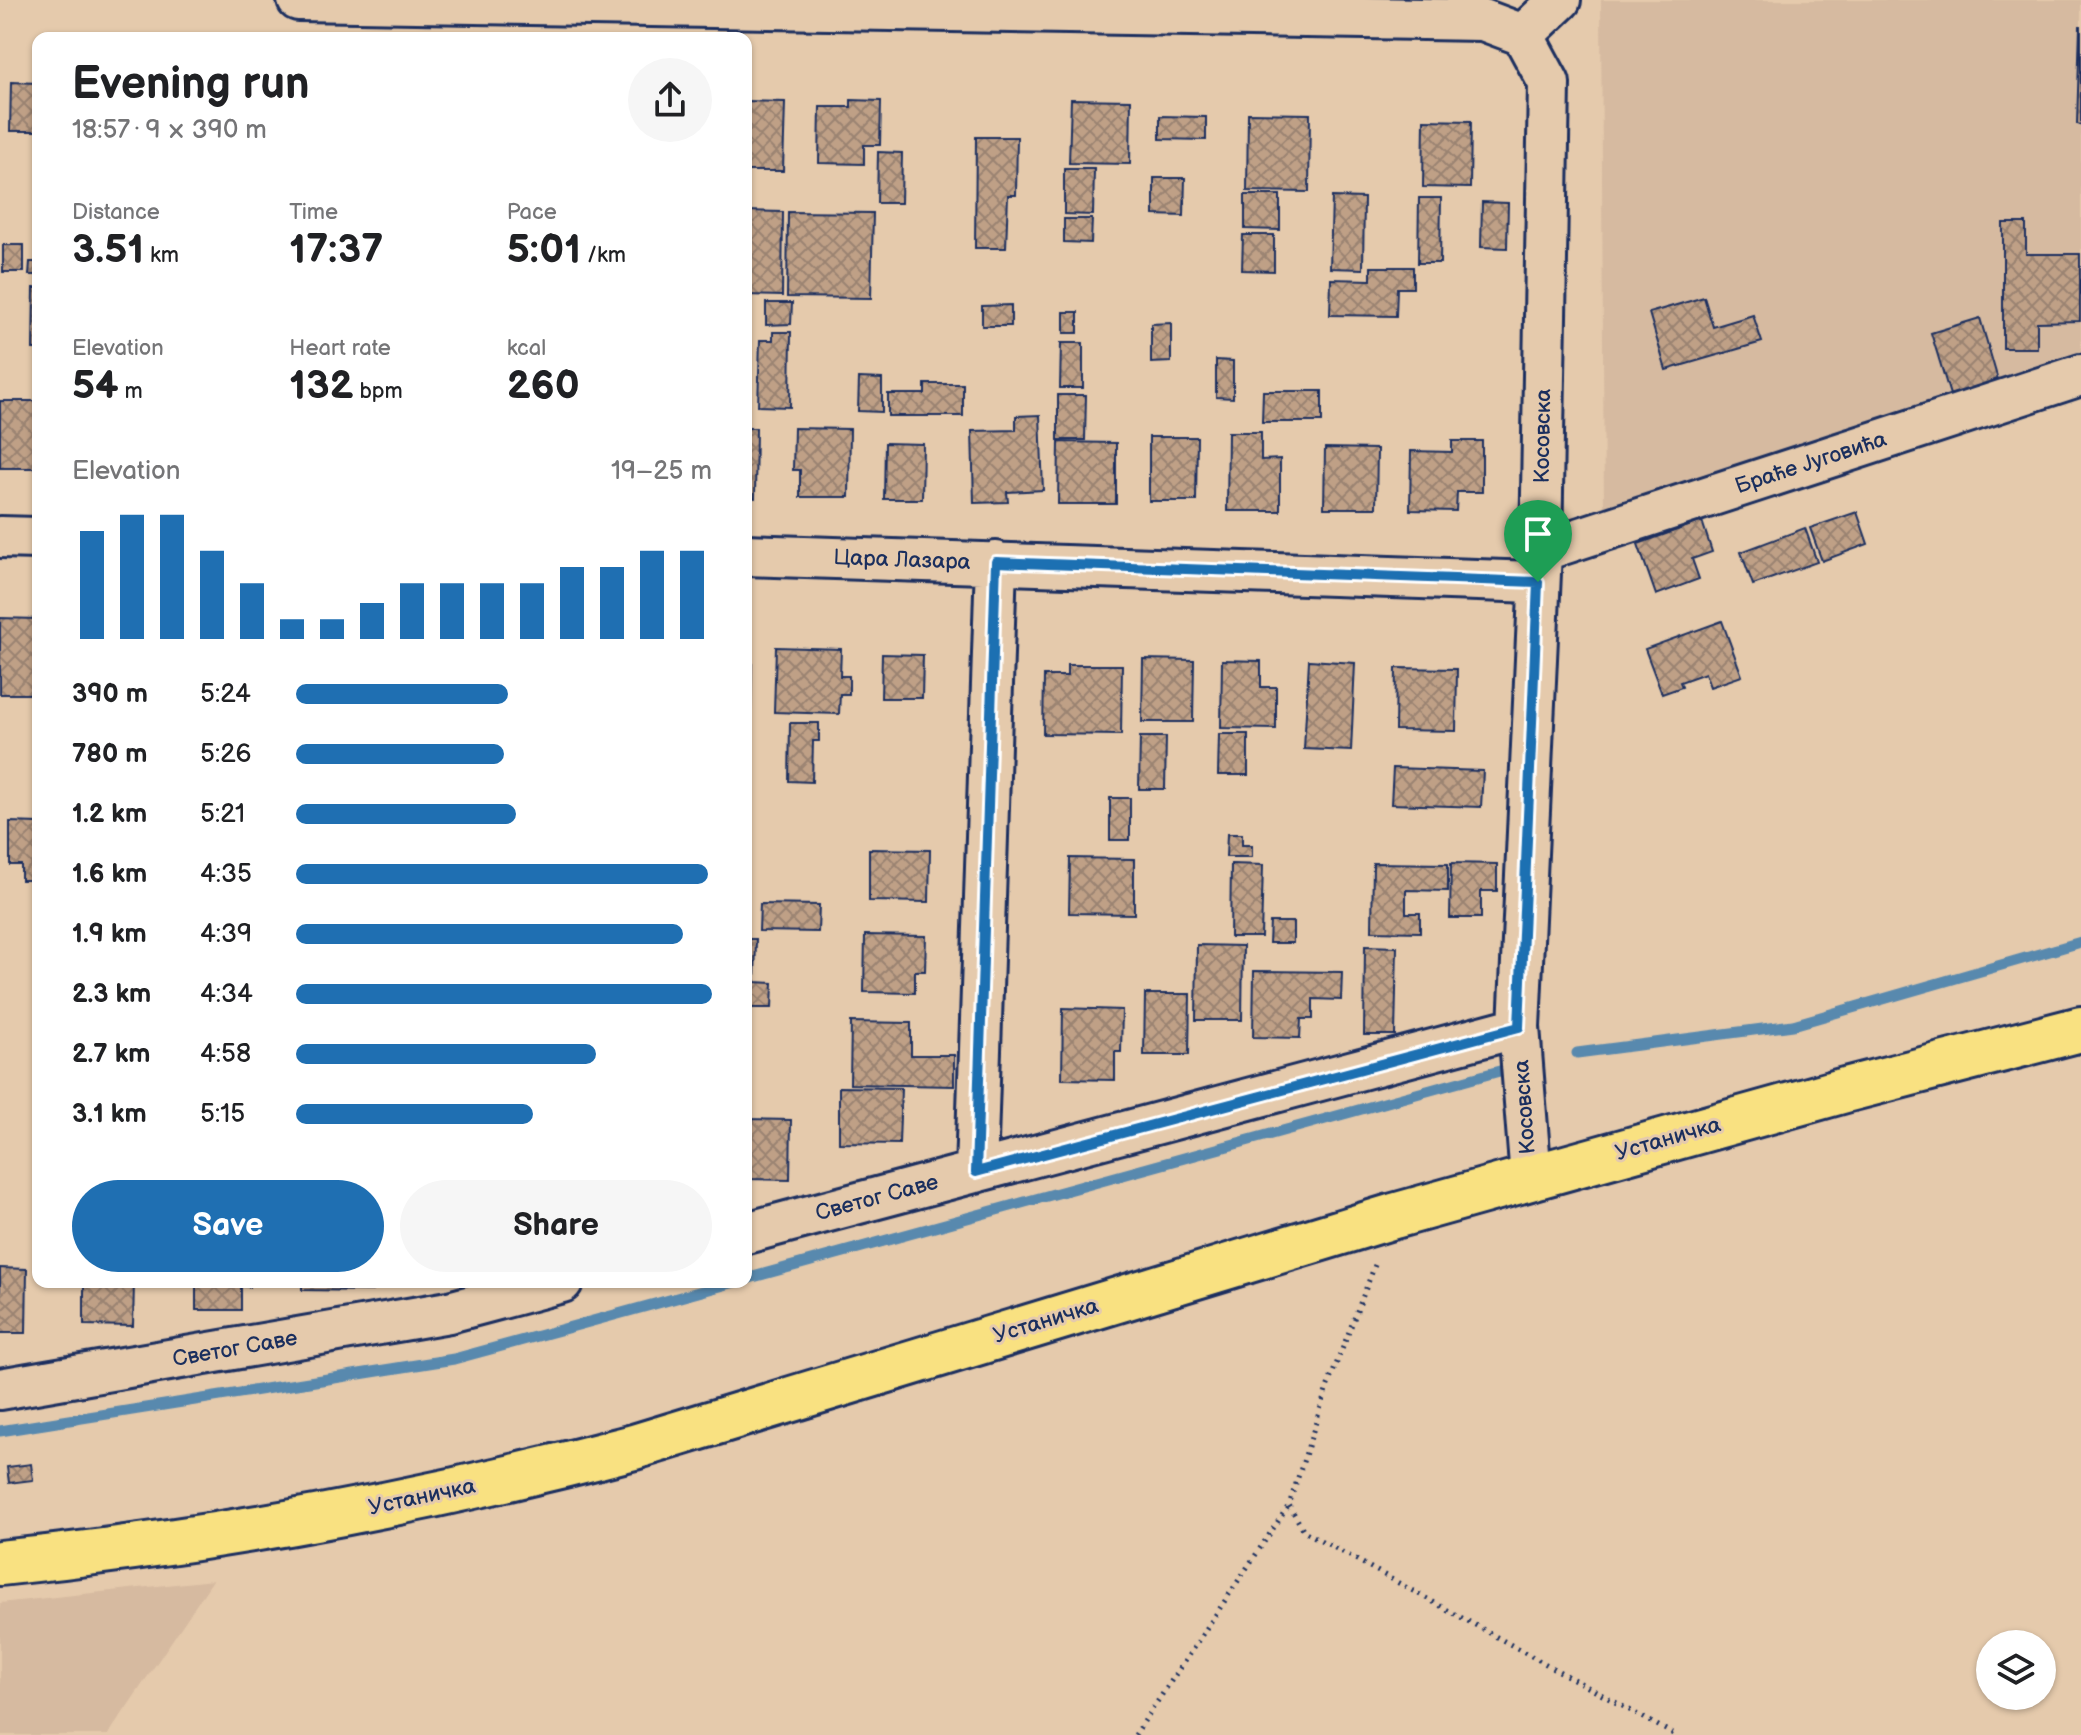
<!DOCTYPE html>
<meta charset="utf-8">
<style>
body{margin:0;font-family:"Balsamiq Sans",sans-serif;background:#f6f6f6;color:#202124;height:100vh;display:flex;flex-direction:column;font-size:30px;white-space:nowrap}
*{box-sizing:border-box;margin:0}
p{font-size:26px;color:#757577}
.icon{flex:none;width:44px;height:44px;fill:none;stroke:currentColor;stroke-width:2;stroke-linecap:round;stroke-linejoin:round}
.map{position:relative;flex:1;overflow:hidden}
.panel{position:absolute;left:32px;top:32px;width:720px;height:1256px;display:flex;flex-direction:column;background:#fff;border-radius:16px;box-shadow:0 2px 6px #0004}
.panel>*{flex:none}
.tools{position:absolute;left:1976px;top:1630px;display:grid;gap:16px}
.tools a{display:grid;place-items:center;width:80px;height:80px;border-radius:50%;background:#fff;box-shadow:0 2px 6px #0004;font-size:40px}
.pin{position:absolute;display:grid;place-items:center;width:68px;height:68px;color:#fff;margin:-82px -34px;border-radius:50% 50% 50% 0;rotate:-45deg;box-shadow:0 0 8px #0007}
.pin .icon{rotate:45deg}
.round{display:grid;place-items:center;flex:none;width:84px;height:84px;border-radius:42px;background:#f6f6f6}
.overview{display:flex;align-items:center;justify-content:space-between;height:136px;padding:0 40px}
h1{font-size:44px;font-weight:600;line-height:60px}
.stats{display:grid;grid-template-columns:repeat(3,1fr);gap:12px;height:136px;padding:8px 40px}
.stats div{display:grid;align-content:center}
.stats b{font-size:40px;font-weight:600}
.stats small{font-size:22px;font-weight:400}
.stats p{font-size:22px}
.chart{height:224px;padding:16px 40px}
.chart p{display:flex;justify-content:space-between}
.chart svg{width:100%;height:144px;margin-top:8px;stroke:#1f6fb2;stroke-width:6}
.button{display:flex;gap:16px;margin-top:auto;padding:16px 40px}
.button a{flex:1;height:92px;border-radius:48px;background:#1f6fb2;color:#fff;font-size:32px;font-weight:600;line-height:92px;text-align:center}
.button a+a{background:#f6f6f6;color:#202124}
ul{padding:0 40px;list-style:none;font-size:26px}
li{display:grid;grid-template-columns:128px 96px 1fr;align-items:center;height:60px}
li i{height:20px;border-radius:10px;background:#1f6fb2}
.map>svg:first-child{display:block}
.built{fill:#d6baa0}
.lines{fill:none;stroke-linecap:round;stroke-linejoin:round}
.stream{stroke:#5989ae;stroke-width:11}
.building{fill:url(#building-cross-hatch);stroke:#1b2f5e;stroke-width:2}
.minor-casing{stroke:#1b2f5e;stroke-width:46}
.primary-casing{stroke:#1b2f5e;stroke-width:50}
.path{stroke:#1b2f5e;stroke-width:5;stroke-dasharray:2 6;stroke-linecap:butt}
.minor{stroke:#e5caac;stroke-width:40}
.primary{stroke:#f9e181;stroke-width:44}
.route-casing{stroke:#fff;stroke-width:16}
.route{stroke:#1f6fb2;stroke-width:10}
.labels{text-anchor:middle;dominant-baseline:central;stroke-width:6;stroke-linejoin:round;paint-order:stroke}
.street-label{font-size:22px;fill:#1b2f5e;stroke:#e5caac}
</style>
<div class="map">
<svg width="2081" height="1735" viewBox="0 0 2081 1735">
<defs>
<pattern id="building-cross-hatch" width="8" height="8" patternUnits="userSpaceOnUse" patternTransform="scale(2)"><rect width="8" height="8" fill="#bfa086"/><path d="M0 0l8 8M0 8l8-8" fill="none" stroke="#9a8371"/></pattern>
</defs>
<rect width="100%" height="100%" fill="#e5caac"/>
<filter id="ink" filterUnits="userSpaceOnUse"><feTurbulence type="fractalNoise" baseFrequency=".0125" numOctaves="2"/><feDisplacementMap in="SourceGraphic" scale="16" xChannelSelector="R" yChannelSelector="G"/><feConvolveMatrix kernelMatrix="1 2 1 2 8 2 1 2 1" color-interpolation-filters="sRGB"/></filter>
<g filter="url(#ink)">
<path class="built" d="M1601 0H2081V359L1604 520Z
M213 1580 108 1735H0V1603Z"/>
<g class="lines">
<path class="stream" d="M1577 1053 1793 1025 2081 942
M746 1279 1514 1067
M0 1431 454 1359 735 1282"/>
</g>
<path class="building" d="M2080 26H2081V125L2077 124Z
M11 82 38 83V131H10Z
M1071 99 1131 100 1130 164 1069 163Z
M851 100 881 101 880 145H864V164L819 163 820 107H851Z
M746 101 785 102 783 171H746Z
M1248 113 1310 114 1309 192 1247 191Z
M1160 116 1206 117V140L1160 139Z
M1424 120 1471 121 1470 188 1423 187Z
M976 137H1017L1016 195H1008L1006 248H975Z
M878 152 902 153 901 203H877Z
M1064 169H1094L1093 215 1064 214Z
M1154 178H1185L1184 216 1154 215Z
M1245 195H1280V230L1245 229Z
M1332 197 1364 198 1363 269 1330 268Z
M1419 198H1441L1440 263H1418Z
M1482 202 1508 203 1507 248 1481 247Z
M746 211 783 212 782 296 746 295Z
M788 212 873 213 871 298 787 297Z
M1064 219H1092L1091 243 1064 242Z
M2003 223H2026V254H2080V321L2037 322V348H2003Z
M1243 235H1274V271L1242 270Z
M3 245H24V272H3Z
M30 262H38V275H29Z
M1371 267H1413V288H1397L1396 316 1330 315 1331 279 1371 280Z
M34 288H38V349H33Z
M1704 297 1713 327 1753 315 1762 342 1666 370 1649 313Z
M766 303H792L791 324 766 325Z
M1011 305V326H982V306Z
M1064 312H1078V333H1064Z
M1980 318 1998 380 1950 395 1931 333Z
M1171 323V362L1151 363V324Z
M773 332H791L790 407 758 406 760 340H773Z
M1061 343H1083V388H1060Z
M1216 360 1233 361V398L1216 397Z
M859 378 882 379V412L858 411Z
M925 384H963V416H888V394H925Z
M1263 391H1322V422H1262Z
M1058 395H1086L1085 440H1058Z
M0 401H38V468H0Z
M1040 415 1043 490 1007 492 1008 502 974 503 972 431 1016 430V416Z
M746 428H756L755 498 746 497Z
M794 428 850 429 849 497H800V470H793Z
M1228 432H1261V460L1280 459V511H1227Z
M1149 437H1197L1196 501H1149Z
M1452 441H1482V492H1457L1456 511 1410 510 1411 451 1452 452Z
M1059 442 1116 443V504H1058Z
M885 443 923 444 922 499H884Z
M1325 448 1377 449 1376 508H1324Z
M1857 512 1868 544 1822 561 1810 528Z
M1702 521 1712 552 1692 559 1699 579 1656 595 1638 544Z
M1805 528 1817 562 1753 585 1741 552Z
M0 618 38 619V694H0Z
M1722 621 1742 676 1710 687 1705 673 1680 682 1682 687 1662 694 1645 649Z
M746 647H752L751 712H746Z
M776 647 841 649 840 676H849V694H840L839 714 774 712Z
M882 654 923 655 922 698H881Z
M1143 659 1194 660 1193 722H1142Z
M1222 660 1261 661V687H1276V729L1221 728Z
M1309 660 1355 663 1351 751 1304 749Z
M1067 665H1122L1121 735 1043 734 1044 676H1067Z
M1396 668 1457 669 1456 731 1395 730Z
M790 723H819V741H813L812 782 789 781Z
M1219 734H1248V775H1218Z
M1140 737H1166L1165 789H1139Z
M1393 768 1483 771 1481 807 1391 804Z
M1110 798H1130V840H1110Z
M10 822 38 823V880H21V865H10Z
M1227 834H1242V845H1252V857H1226Z
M869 849 930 850 929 902 869 901Z
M1070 858 1134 859V914L1069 913Z
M1373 863 1448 864V891L1406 890V913H1420V932L1372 931Z
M1451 863 1497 864V891H1481V918H1450Z
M1231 864 1263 865 1261 937H1230Z
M760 904 819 905 818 932 759 931Z
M1270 922H1293V943H1269Z
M865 935 926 936 925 971H915V993L864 992Z
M746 939H756L755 982 773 983 772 1008H746Z
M1197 945 1243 946 1242 1020H1196Z
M1365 946 1397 947 1395 1035H1364Z
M1254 971 1342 972 1341 1000 1313 999V1019H1301L1300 1038 1253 1037Z
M1145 994H1190L1189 1055H1144Z
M1063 1008 1122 1010 1121 1052H1115V1080L1062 1079Z
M851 1022 911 1023V1055H954V1086L850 1084Z
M839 1087 901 1088 899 1144 839 1143Z
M746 1119 791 1120 790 1180 746 1179Z
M0 1268 27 1269 26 1333H0Z
M84 1282H134L133 1326 84 1325Z
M196 1282H250V1287L241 1286V1310H196Z
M302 1282H372V1291L302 1290Z
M31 1464 33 1480 9 1483 7 1467Z"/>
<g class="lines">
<defs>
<path id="minor" d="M298 0 1483 20 1523 35
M1523 35 1549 83 1541 551 1519 1027 1531 1178
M1523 35 1560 0
M0 537 38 538
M1541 551 2081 375
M746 555 1538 582
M976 1172 996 562
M746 1233 1519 1027
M0 1389 449 1312 562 1282"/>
<path id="primary" d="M0 1563C215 1541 425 1502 634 1447L1394 1216 1845 1090 2081 1029"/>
</defs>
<use href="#minor" class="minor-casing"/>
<use href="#primary" class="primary-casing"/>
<path class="path" d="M1375 1265 1327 1388 1289 1505 1304 1531 1675 1735
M1135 1735 1289 1505"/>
<use href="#minor" class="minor"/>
<use href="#primary" class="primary"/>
</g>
</g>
<g class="lines" filter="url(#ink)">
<defs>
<path id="route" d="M996 562 1538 582 1519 1027 976 1172Z"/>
</defs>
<use href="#route" class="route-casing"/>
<use href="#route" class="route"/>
</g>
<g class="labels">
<g class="street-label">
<text transform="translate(1543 436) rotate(-89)">Косовска</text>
<text transform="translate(1811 463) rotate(-18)">Браће Југовића</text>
<text transform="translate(902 560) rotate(2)">Цара Лазара</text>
<text transform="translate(1525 1107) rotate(-94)">Косовска</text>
<text transform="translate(1668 1139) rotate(-16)">Устаничка</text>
<text transform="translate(877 1198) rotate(-15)">Светог Саве</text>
<text transform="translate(1046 1321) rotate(-17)">Устаничка</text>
<text transform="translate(235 1349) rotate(-10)">Светог Саве</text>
<text transform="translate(422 1497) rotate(-12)">Устаничка</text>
</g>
</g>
</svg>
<div class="tools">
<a><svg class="icon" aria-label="layers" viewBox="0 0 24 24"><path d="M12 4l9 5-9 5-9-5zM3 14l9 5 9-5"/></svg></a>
</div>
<div class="pin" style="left:1538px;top:582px;background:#1e9e55"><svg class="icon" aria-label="arrive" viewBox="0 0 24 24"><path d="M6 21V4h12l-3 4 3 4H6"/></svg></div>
<section class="panel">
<div class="overview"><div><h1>Evening run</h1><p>18:57 · 9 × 390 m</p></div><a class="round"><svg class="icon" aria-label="share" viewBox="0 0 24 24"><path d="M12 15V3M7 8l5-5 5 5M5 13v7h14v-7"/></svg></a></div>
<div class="stats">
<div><p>Distance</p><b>3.51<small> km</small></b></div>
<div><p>Time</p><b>17:37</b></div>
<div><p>Pace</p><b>5:01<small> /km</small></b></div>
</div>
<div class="stats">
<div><p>Elevation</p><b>54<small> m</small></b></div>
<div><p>Heart rate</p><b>132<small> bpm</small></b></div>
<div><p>kcal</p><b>260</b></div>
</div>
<div class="chart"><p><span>Elevation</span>19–25 m</p>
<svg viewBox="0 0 160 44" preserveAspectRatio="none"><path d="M5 44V11M15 44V6M25 44V6M35 44V17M45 44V27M55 44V38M65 44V38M75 44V33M85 44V27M95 44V27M105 44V27M115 44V27M125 44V22M135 44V22M145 44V17M155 44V17"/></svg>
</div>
<ul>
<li><b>390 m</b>5:24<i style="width:51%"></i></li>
<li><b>780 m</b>5:26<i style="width:50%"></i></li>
<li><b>1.2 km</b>5:21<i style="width:53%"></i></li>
<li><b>1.6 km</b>4:35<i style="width:99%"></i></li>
<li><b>1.9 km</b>4:39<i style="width:93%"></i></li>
<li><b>2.3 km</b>4:34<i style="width:100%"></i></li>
<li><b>2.7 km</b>4:58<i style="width:72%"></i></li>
<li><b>3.1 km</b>5:15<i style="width:57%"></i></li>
</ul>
<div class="button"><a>Save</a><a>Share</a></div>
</section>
</div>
